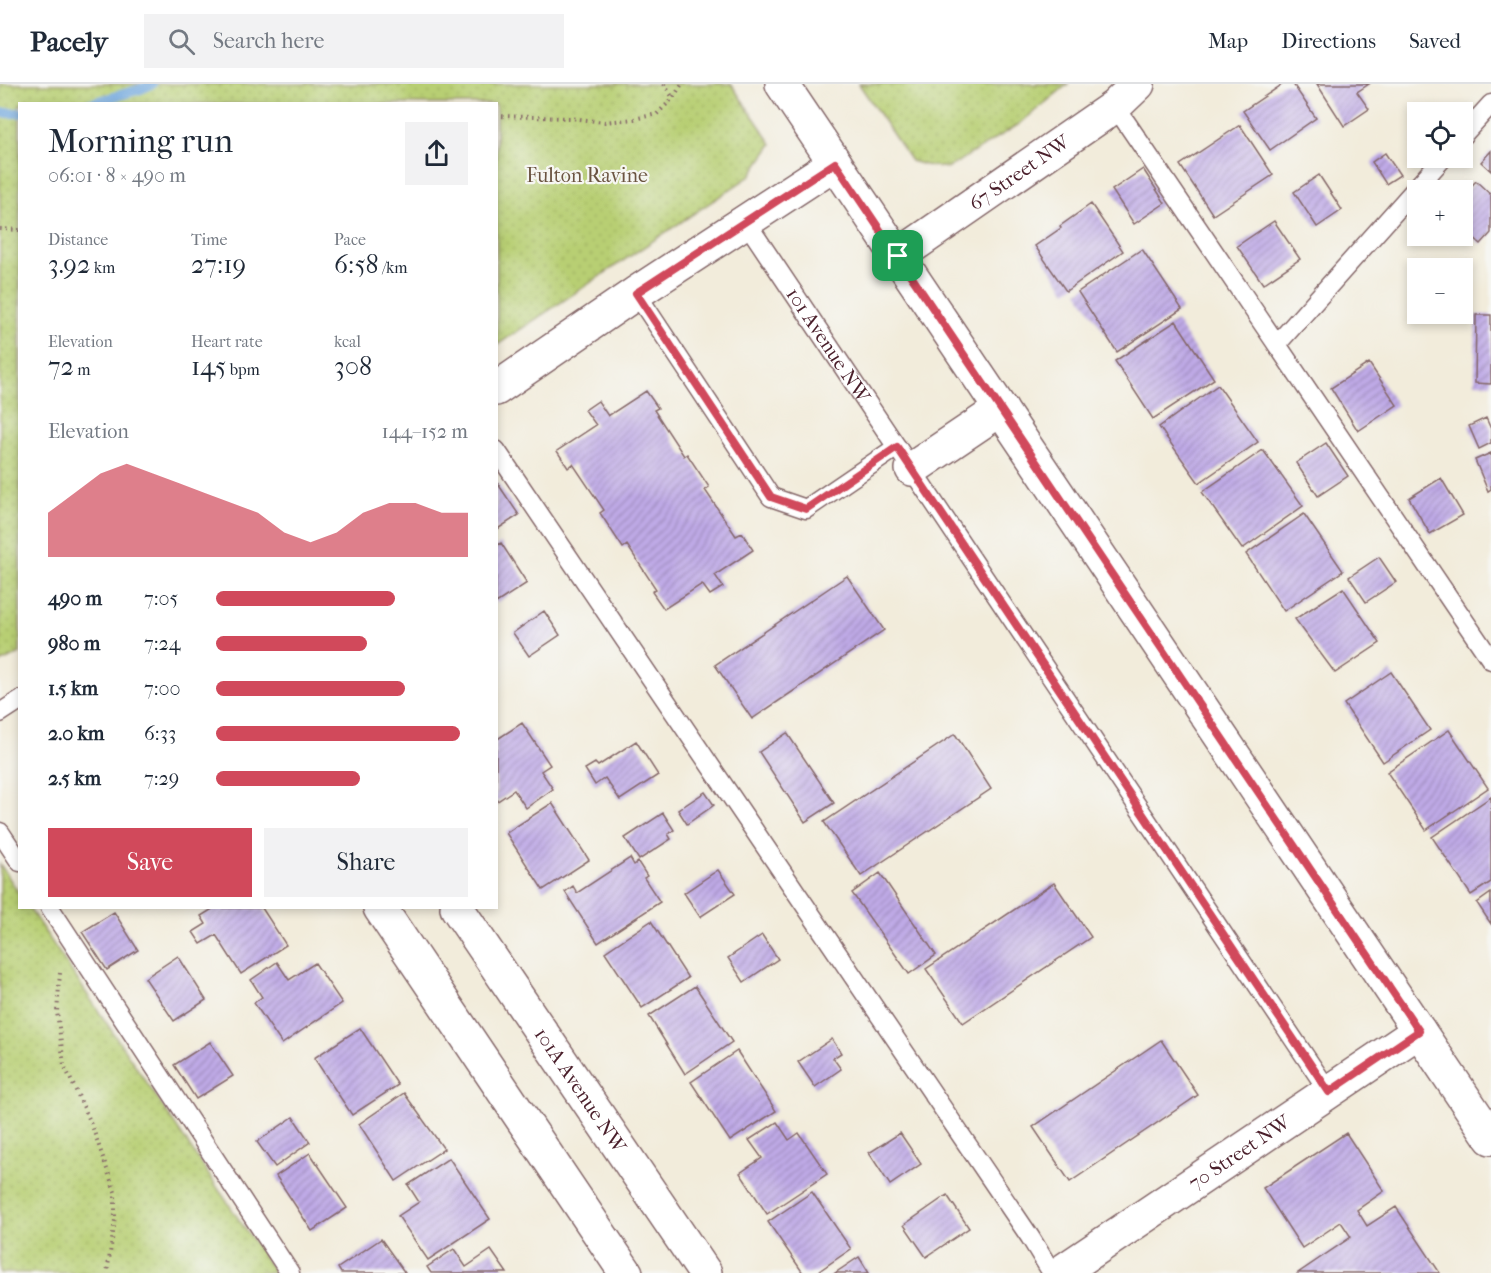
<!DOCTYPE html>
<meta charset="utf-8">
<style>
body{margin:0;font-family:"IM FELL French Canon",serif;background:#f2f2f3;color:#1f2937;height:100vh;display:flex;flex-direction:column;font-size:22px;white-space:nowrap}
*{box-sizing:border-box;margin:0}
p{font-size:20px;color:#747a83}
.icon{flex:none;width:33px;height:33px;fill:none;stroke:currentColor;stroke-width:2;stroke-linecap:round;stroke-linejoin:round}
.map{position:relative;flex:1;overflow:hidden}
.panel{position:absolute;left:18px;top:18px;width:480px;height:807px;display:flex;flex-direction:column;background:#fff;border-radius:0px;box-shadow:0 3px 9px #0003}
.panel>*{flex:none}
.buttons{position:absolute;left:1407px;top:18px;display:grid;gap:12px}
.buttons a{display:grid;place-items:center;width:66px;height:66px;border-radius:0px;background:#fff;box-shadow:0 3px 9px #0003;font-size:30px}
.pin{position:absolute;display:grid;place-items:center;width:51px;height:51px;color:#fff;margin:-26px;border-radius:12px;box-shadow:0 3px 9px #0006}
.round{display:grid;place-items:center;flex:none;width:63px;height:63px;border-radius:0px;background:#f2f2f3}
.headline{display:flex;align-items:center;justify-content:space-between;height:102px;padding:0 30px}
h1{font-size:33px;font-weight:600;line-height:45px}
.stats{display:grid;grid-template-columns:repeat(3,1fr);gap:9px;height:102px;padding:6px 30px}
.stats div{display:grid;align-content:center}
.stats b{font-size:26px;font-weight:600}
.stats small{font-size:16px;font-weight:400}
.stats p{font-size:16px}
.chart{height:168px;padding:12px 30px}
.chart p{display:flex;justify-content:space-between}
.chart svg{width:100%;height:108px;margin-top:6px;fill:#d1495b;opacity:.7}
.cta{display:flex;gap:12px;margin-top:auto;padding:12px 30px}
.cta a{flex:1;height:69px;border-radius:0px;background:#d1495b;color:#fff;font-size:24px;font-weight:600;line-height:69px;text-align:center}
.cta a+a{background:#f2f2f3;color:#1f2937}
ul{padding:0 30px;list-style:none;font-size:20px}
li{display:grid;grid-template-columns:96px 72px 1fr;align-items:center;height:45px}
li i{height:15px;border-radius:8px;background:#d1495b}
header{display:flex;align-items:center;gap:36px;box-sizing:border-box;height:84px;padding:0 30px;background:#fff;border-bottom:2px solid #e0e1e3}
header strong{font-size:28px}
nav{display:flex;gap:33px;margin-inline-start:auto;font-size:21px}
.search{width:420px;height:54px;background:#f2f2f3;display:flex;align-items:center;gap:15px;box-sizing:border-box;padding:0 21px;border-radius:0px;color:#747a83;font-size:22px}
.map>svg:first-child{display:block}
.park{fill:url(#park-dots);stroke:#81774f;stroke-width:1.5}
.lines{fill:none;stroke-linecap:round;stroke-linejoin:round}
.stream{stroke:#71a7de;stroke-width:10}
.building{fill:url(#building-hatch)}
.lane-casing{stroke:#856769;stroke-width:21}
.street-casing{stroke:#856769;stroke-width:36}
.secondary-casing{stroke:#856769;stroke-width:36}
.path{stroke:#856769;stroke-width:4;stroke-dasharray:1.5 4.5;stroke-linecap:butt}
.lane{stroke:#fff;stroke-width:18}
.street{stroke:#fff;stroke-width:33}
.secondary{stroke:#fff;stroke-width:33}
.route-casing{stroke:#fff;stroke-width:12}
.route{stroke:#d1495b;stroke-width:8}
.labels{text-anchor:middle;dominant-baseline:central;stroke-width:4.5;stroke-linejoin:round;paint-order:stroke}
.street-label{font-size:20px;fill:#4a1f2b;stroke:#f6f6f2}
.park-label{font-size:20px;fill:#6b5441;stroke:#f6f6f2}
</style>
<header>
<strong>Pacely</strong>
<div class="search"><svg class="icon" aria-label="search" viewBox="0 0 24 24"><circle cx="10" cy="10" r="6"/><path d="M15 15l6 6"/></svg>Search here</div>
<nav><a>Map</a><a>Directions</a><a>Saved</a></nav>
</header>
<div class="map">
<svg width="1491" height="1189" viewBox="0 0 1491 1189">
<defs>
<pattern id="park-dots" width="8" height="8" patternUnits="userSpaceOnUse" patternTransform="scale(1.5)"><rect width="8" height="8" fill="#b8cf73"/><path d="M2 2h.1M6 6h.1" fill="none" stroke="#a0b164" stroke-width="1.8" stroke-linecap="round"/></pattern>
<pattern id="building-hatch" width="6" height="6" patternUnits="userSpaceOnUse" patternTransform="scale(1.5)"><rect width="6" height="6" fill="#bfaae7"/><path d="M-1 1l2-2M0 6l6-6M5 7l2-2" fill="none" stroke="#9d8abb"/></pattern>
</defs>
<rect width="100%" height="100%" fill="#f6f6f2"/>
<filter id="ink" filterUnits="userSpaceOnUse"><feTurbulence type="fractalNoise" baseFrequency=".0167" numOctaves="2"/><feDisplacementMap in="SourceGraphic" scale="12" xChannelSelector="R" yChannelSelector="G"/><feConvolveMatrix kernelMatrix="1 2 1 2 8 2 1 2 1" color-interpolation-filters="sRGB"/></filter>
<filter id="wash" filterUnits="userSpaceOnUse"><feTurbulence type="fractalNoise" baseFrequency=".008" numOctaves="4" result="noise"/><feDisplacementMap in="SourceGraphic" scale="24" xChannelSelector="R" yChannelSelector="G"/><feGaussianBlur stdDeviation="1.35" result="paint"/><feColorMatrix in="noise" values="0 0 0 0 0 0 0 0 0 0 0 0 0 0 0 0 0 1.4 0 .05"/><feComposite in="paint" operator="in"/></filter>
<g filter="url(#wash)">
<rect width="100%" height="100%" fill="#f2ecdb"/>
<path class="park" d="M0 0H731L772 60 750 92 497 261 496 20H20V569L0 579Z
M859 0H1068L1018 41 948 84 925 81 911 77Z
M0 780 19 809 20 824H29L275 1189H0Z"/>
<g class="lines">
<path class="stream" d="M89 20 141 5 152 0
M0 29H20"/>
</g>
<g id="blocks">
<path class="building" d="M1283 0H1293L1316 34 1270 66 1243 27Z
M1317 0H1369L1357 8 1369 25 1344 42Z
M1240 41 1273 91 1213 131 1180 81Z
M1491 67V87L1481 78Z
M1385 69 1400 91 1386 100 1372 78Z
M1143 85 1165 119 1134 140 1112 106Z
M1319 91 1342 126 1317 143 1294 108Z
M1476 97 1491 111V149L1481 160 1462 143V112Z
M1091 120 1123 167 1066 207 1035 162 1061 144 1060 142Z
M1274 137 1300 175 1263 200 1237 162Z
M1142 165 1182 225 1117 268 1078 208Z
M1476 231H1491V300L1475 299Z
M1176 237 1214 295 1153 335 1115 277Z
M1369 279 1397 321 1358 347 1331 304Z
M1218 301 1258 358 1199 399 1159 343Z
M646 307 658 324 654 326 684 372 687 370 709 403 705 406 736 452 742 449 753 466 715 491 723 503 710 511 702 500 664 525 652 508 656 505 627 461 623 464 600 429 604 426 573 380 568 384 557 367 596 341 585 326 598 317 608 332Z
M1486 334 1491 345V359L1479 365 1469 342Z
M1326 359 1348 392 1318 412 1296 379Z
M1263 366 1303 422 1242 465 1202 408Z
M1491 369V405L1488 407 1475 376Z
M1441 394 1463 431 1430 450 1409 414Z
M496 397 519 431 496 446Z
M1304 430 1343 487 1284 527 1246 470Z
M501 459 527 499 496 519V462Z
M1379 473 1396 498 1366 518 1349 493Z
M847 492 884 546 752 635 715 581Z
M1343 504 1380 559 1335 589 1295 535Z
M544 527 560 551 529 572 513 549Z
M1391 588 1430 646 1383 678 1344 620Z
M522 639 550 681 541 687 553 705 526 724 514 706 496 718V656Z
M1449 646 1488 704 1426 746 1387 688Z
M787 649 834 719 805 738 759 668Z
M955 650 991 705 861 792 824 738Z
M636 657 658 691 620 716 605 694 595 701 585 685 595 679 598 682Z
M705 708 714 721 687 740 678 726Z
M1491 713V798L1471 811 1432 753Z
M552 719 589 776 543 806 506 749Z
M663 729 674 746 668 750 671 755 639 776 625 754Z
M630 774 634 781 638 778 647 792 644 794 660 818 598 859 565 808 573 802 577 809Z
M718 786 735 810 700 833 684 809Z
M880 789 936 871 909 890 852 809Z
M1054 799 1091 853 963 939 926 885Z
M1491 809V840L1477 819Z
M214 824H262L286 861 241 890 216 851 201 860 193 848 206 840 201 832Z
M114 828 138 866 107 886 82 848Z
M651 837 688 894 642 924 605 868Z
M762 851 778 875 744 898 728 874Z
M178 872 206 916 174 937 145 894Z
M277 878 289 896 315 879 342 919 282 960 254 919 262 913 251 896Z
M695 902 732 958 685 990 649 932Z
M360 944 398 1001 352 1031 314 974Z
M832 955 841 969 833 974 841 985 815 1003 798 978Z
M1161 956 1198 1011 1070 1098 1033 1043Z
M210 958 233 992 196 1015 174 981Z
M737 967 776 1027 730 1057 691 998Z
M404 1009 444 1065 396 1097 359 1040Z
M293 1033 310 1058 275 1083 257 1058Z
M777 1038 789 1056 799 1049 827 1090 767 1130 740 1089 762 1074 749 1056Z
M900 1049 921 1080 890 1101 869 1069Z
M1346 1049 1384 1107 1357 1126 1367 1142 1396 1123 1440 1189H1298L1351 1153 1341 1138 1302 1164 1263 1104Z
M310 1069 347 1124 312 1147 276 1092Z
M449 1074 490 1135 428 1176 398 1132 419 1118 408 1101Z
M812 1108 851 1165 816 1189H803L768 1138Z
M947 1111 969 1144 926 1173 904 1141Z
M381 1155 405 1189H341L338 1184Z
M454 1165 466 1183 491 1166 507 1189H431L427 1183Z
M859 1173 869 1189H835Z"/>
</g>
</g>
<g filter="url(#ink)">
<use href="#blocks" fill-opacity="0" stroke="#856769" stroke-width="1.5"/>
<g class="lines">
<defs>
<g id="lane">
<path d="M1115 22 1491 576"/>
<path d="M1462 52 1491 20"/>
<path id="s1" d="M746 138 1329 1008"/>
<path d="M636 209 771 413 806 425 897 363"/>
<path d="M1277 260 1443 74"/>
<path d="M496 366 1030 1153 1052 1189"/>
<path d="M0 629 20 616"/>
<path d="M0 748 20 778"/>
<path d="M50 824 290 1189"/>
</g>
<g id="street">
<path id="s2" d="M898 172 1115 22 1138 0"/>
<path d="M496 305 636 209 835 79"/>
<path d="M912 385 1001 325"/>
<path d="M380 824 626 1189"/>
<path id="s3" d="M457 824 705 1189"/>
<path id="s4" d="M1060 1189 1419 947"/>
</g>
<path id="secondary" d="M782 0 1491 1054"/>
</defs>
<use href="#lane" class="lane-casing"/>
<use href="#street" class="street-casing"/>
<use href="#secondary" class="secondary-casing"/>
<path class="path" d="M664 0 673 14
M496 32 570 34 605 38 634 35 657 30 673 14 682 0
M0 145 20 146
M60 889 57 928 64 981 91 1039 115 1108V1136L107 1189"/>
<use href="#lane" class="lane"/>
<use href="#street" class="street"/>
<use href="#secondary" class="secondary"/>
</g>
</g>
<g class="lines" filter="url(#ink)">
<defs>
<path id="route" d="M835 79 1419 947 1329 1008 897 363 806 425 771 413 636 209Z"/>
</defs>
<use href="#route" class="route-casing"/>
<use href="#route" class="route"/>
</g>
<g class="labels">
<g class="street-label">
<text stroke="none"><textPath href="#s2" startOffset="147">67 Street NW</textPath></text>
<text stroke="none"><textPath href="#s1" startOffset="148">101 Avenue NW</textPath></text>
<text stroke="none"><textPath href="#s3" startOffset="220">101A Avenue NW</textPath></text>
<text stroke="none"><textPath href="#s4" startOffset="216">70 Street NW</textPath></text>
</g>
<g class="park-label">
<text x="587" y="91">Fulton Ravine</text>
</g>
</g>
</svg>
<div class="buttons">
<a><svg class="icon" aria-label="locate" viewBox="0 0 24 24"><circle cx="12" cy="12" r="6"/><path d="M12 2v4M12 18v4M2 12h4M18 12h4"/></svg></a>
<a>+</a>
<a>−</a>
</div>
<div class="pin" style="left:898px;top:172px;background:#1e9e55"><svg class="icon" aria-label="arrive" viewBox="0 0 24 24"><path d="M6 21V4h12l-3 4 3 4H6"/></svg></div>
<section class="panel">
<div class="headline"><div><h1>Morning run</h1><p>06:01 · 8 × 490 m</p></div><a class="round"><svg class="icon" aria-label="share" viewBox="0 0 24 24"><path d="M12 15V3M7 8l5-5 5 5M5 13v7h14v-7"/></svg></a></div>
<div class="stats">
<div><p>Distance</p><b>3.92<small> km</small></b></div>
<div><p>Time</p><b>27:19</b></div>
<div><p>Pace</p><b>6:58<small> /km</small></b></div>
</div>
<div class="stats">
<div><p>Elevation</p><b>72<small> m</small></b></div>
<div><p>Heart rate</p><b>145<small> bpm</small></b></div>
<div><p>kcal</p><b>308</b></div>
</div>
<div class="chart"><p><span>Elevation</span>144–152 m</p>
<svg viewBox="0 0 160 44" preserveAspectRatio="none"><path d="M0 44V26L10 18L20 10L30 6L40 10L50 14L60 18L70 22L80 26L90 34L100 38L110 34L120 26L130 22L140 22L150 26L160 26V44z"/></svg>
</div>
<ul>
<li><b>490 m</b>7:05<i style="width:71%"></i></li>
<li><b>980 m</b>7:24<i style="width:60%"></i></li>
<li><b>1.5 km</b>7:00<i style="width:75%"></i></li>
<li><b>2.0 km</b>6:33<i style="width:97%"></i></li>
<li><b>2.5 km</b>7:29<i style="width:57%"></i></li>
</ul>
<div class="cta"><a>Save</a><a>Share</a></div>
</section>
</div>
